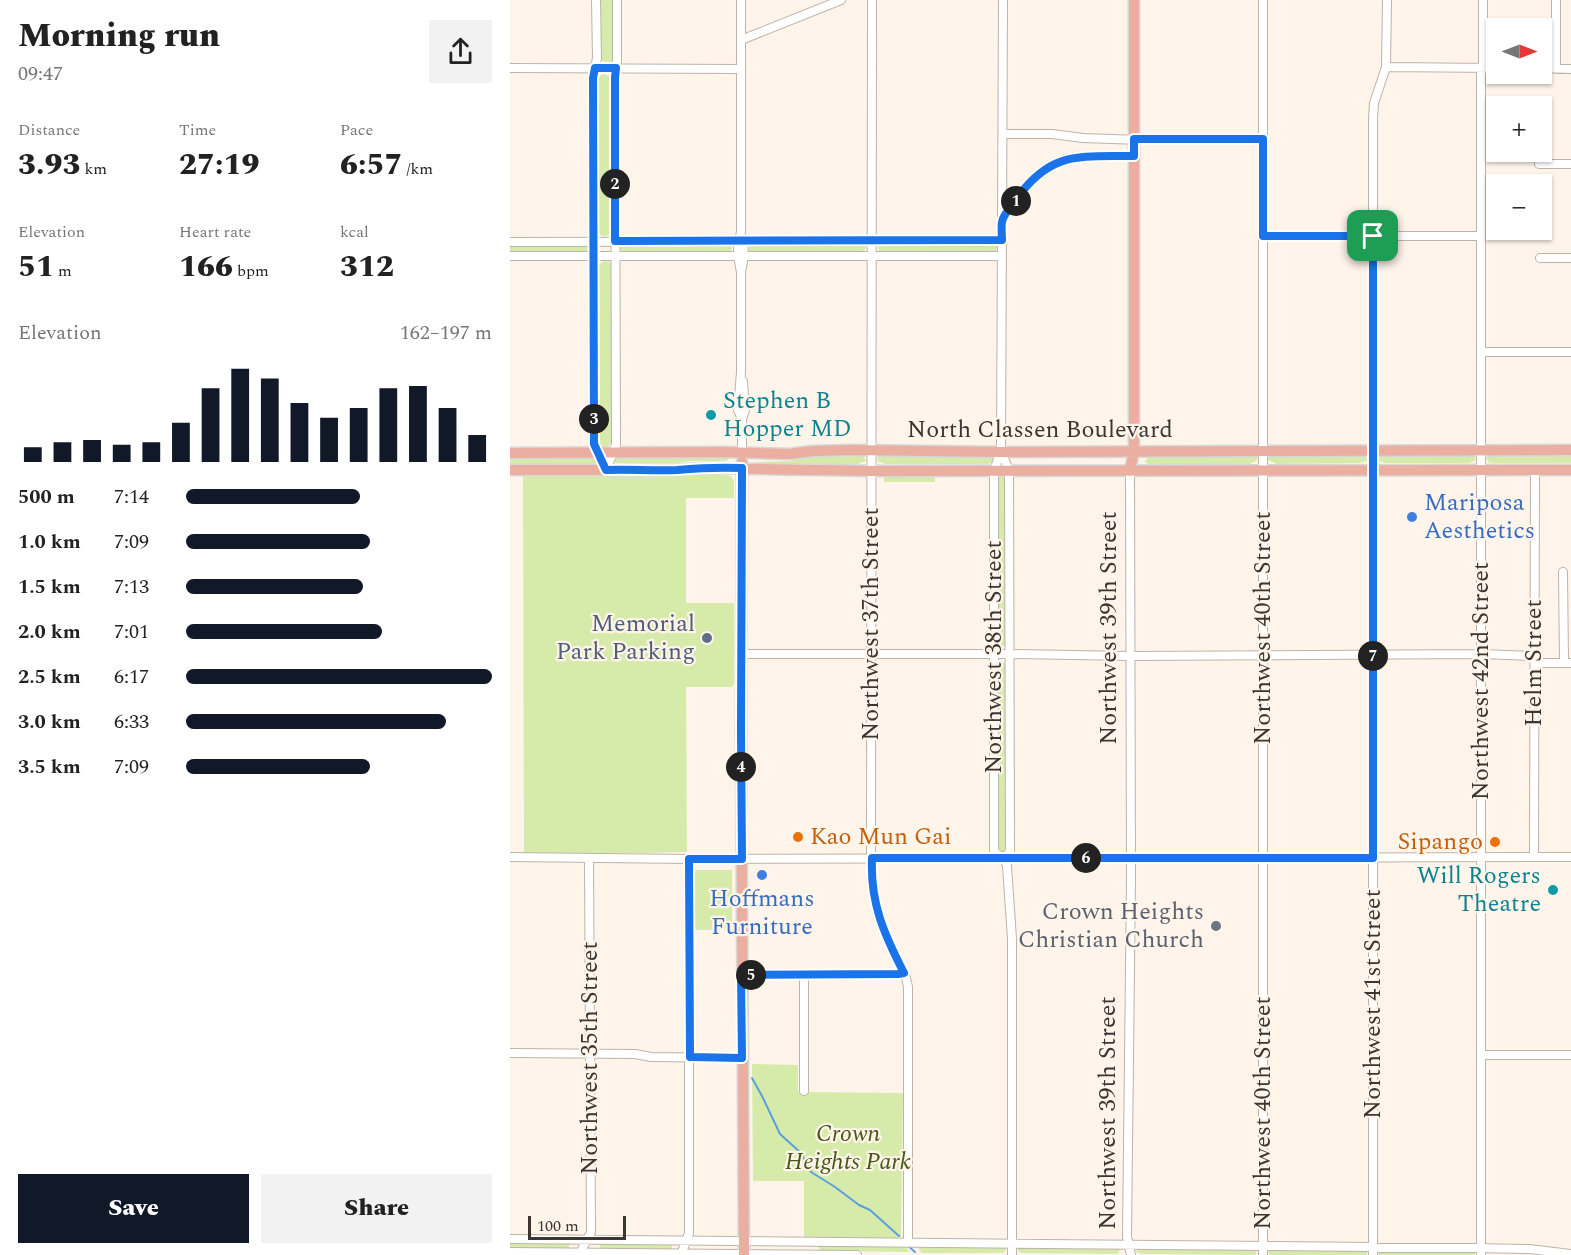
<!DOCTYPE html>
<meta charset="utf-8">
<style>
body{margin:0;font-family:Spectral,serif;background:#f2f2f2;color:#222;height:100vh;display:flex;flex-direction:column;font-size:22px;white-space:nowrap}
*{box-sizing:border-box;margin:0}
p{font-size:20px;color:#767676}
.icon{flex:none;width:33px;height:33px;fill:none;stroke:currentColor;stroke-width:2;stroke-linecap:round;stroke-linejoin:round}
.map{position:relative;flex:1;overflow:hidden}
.details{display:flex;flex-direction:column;background:#fff;width:510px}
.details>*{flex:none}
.needle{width:39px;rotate:90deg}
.fabs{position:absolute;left:976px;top:18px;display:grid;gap:12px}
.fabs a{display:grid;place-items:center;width:66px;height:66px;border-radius:0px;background:#fff;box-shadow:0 2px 4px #0004;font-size:30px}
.scale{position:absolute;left:18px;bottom:15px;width:98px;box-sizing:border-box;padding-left:6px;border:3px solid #3b3632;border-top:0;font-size:16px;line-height:21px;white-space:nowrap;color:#3b3632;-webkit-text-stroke:4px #fef4ea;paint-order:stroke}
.pin{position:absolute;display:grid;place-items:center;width:51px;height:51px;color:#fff;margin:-26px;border-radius:12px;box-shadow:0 3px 9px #0006}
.km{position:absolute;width:30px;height:30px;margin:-15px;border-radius:50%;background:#222;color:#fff;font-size:16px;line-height:30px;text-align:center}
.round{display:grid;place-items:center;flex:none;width:63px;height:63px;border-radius:0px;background:#f2f2f2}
.head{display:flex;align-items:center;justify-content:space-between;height:102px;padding:0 18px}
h1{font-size:33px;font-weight:800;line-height:45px}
.stats{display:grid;grid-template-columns:repeat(3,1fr);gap:9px;height:102px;padding:6px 18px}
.stats div{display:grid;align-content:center}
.stats b{font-size:30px;font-weight:800}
.stats small{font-size:16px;font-weight:400}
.stats p{font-size:16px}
.chart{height:168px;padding:12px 18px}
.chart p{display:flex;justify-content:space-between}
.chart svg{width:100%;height:108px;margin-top:6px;stroke:#111827;stroke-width:6}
.cta{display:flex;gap:12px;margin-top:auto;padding:12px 18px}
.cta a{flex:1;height:69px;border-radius:0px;background:#111827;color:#fff;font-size:24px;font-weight:800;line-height:69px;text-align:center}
.cta a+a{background:#f2f2f2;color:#222}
ul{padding:0 18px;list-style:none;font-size:20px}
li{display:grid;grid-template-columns:96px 72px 1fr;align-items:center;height:45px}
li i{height:15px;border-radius:8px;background:#111827}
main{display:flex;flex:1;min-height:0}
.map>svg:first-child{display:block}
.green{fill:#d6ebaa}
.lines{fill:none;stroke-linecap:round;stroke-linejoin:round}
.stream{stroke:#5b9fe1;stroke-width:2}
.minor-casing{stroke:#bfb3a8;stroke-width:10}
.major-casing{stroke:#d8d7d6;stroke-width:13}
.minor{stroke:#fff;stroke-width:8}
.major{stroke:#eaafa1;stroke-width:10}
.route-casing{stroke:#fff;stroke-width:12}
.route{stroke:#1a73e8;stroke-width:8}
.culture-dot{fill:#0f9aa8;stroke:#fef4ea;stroke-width:2}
.shop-dot{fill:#3f7fe0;stroke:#fef4ea;stroke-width:2}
.service-dot{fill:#5c6f8a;stroke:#fef4ea;stroke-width:2}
.food-dot{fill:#e8710a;stroke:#fef4ea;stroke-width:2}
.worship-dot{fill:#6b7280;stroke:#fef4ea;stroke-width:2}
.labels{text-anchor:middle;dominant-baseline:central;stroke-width:4.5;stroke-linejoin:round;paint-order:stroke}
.culture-label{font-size:24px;fill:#0d838f;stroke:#fef4ea;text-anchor:start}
.street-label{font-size:24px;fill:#3b3632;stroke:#fef4ea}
.shop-label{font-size:24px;fill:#366cbe;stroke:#fef4ea;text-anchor:start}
.service-label{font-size:24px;fill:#4e5e75;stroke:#fef4ea;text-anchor:end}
.food-label{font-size:24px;fill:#c56008;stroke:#fef4ea;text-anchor:start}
.worship-label{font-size:24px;fill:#5b616d;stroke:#fef4ea;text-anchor:end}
.park-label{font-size:24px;font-style:italic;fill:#465716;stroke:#fef4ea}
</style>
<main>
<section class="details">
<div class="head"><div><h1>Morning run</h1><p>09:47</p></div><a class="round"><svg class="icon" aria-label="share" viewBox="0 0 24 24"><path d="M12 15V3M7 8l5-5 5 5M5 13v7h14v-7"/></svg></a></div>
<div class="stats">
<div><p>Distance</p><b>3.93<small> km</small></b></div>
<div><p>Time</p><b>27:19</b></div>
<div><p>Pace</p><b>6:57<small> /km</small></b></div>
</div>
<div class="stats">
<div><p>Elevation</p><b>51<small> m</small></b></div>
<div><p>Heart rate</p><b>166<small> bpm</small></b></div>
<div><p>kcal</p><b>312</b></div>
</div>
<div class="chart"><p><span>Elevation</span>162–197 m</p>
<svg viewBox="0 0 160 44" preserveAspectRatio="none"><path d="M5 44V38M15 44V36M25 44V35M35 44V37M45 44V36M55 44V28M65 44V14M75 44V6M85 44V10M95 44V20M105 44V26M115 44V22M125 44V14M135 44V13M145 44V22M155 44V33"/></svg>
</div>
<ul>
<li><b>500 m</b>7:14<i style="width:57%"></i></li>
<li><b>1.0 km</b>7:09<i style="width:60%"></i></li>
<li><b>1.5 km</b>7:13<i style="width:58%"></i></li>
<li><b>2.0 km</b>7:01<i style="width:64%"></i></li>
<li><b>2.5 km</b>6:17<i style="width:100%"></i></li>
<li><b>3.0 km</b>6:33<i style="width:85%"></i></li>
<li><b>3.5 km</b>7:09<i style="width:60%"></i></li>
</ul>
<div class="cta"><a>Save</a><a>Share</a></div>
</section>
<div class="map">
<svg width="1061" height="1255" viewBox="0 0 1061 1255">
<rect width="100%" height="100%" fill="#fef4ea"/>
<path class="green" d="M90 0H104V59L100 63H96L91 60Z
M93 74 99 76 101 80 102 230 99 235 95 236 90 235 87 230V80L89 76Z
M219 244 222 248 220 252H112L110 248 111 246Z
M370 244 485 245 487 247 486 252H370L368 248Z
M0 245H76L78 247 79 250 76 253H0Z
M240 245H354L356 248 352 252 241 253 238 250Z
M94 261 99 262 102 267V442C98 448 91 448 88 441L87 266Z
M984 454H1061V463H983L978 462 976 458Z
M303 455H349L354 457 356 461 348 464H256L244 462 280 461Z
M374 455 482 456 484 459V462L478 464H375L367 461 368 457Z
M671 455 746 456 748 459 746 461 739 464H637L635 461 638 458 663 457Z
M764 455 854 456 857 458V461L849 463 767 464 758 460V458Z
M872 455H962L966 458 964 461 959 463H876L869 461 868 459Z
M0 457 88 458 89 462 84 464H0Z
M106 457H218L219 459 216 461H178L167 463H102Z
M201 473 221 476 224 481V498H176V603H224V684L222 687H176L177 852 133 853H14L13 475 15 474Z
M374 475H424L425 482H374Z
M490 476H494L496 477V644L492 647 490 646 488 643V478Z
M492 662 497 664V849L493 853 488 850V666Z
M184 870H222V930H184Z
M242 1064 288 1065V1092L393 1093 391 1236 385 1239 294 1238V1181H243Z
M0 1241 59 1243V1249H0Z
M91 1243H162V1249L93 1250 90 1248Z
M310 1245H394L400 1252 311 1251 308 1247Z
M406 1245 496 1247 495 1252 491 1253H412Z
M508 1246 610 1247 609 1253 605 1254 511 1253 508 1251Z
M635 1248 746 1250V1255L632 1254 626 1252 627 1250Z
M758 1249 857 1250V1255H759Z
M869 1250 965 1251V1255H869Z"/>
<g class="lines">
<path class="stream" d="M242 1078 252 1096 270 1134 291 1153 301 1172 325 1187 349 1205 360 1210 389 1236
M397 1245 405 1252"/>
<defs>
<path id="minor" d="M86 0 87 58 83 78 84 444 96 470
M362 0 361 865C363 886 364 907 372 926 379 944 389 960 396 978L398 987V1242
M493 0 491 452 484 470V852L494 858 497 866 502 939V1255
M231 40 331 0
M876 67 987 68
M0 68 231 69
M1032 68 1061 69
M1046 69V0
M493 134H542L573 138 631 140 753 139
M1029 164H1061
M492 219C511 193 531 161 566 157 585 155 605 156 624 156
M753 236H971
M0 242 492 241
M0 256H492
M1030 258H1061
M231 272C228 258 226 246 231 232V0
M971 352H1061
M232 419 228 410 231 372V272L234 256 233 238
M491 452 499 470 500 851 494 858
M232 453V419L235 410 233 381
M96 470 106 445 105 77 107 60V0
M620 470 621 878 617 1237 621 1255
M1053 572 1054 663
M231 654H499L620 656 971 654 1024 656 1029 663H1061
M0 857 179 859 1061 857
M1024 857 1025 470
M231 975 389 974 394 973
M294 975V1091
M0 1053 125 1054 141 1057 232 1058
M971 1055H1061
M0 1239 963 1248 1019 1249 1061 1254
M0 1252 347 1255
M69 1255 81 1232 79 858
M171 1255 179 1233V859
M753 1255V0
M863 1255V119L864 103 876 67 877 0
M971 1255V75L973 61V0"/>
<path id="major" d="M0 453 215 452 279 454 303 451 341 450 491 452 1061 450
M232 462 231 732 234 1255
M0 470H167C196 466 225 469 255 469 290 470 325 470 361 471L1061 470
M620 470 624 451V0"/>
</defs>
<use href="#minor" class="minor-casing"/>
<use href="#major" class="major-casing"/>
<use href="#minor" class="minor"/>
<use href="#major" class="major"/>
</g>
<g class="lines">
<defs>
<path id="route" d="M85 68H106L105 78V241L492 240C492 235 491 227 492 222 493 214 503 205 507 198 542 150 570 157 624 156V139H753V236H863V858H362C360 903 374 934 394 973L388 974 231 975 232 1058 180 1057 179 859H232L231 732 232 468C210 467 189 468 167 470 143 471 120 469 96 470L84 444 83 78Z"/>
</defs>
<use href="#route" class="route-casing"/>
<use href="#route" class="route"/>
</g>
<g class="culture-dot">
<circle cx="201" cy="415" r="6"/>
<circle cx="1043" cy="890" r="6"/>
</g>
<g class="shop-dot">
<circle cx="902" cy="517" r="6"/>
<circle cx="252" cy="875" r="6"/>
</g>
<circle class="service-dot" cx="197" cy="638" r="6"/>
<g class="food-dot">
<circle cx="288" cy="837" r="6"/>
<circle cx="985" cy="842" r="6"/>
</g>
<circle class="worship-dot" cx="706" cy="926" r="6"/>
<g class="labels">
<g class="culture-label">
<text x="213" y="401">Stephen B<tspan x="213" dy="28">Hopper MD</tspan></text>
<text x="1031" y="876" text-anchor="end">Will Rogers<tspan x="1031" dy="28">Theatre</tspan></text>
</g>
<g class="street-label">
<text x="530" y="430">North Classen Boulevard</text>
<text transform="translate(361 624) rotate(-90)">Northwest 37th Street</text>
<text transform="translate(599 628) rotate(-90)">Northwest 39th Street</text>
<text transform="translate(753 628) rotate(-90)">Northwest 40th Street</text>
<text transform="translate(484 657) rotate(-90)">Northwest 38th Street</text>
<text transform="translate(1024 663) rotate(-90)">Helm Street</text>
<text transform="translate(971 681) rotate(-90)">Northwest 42nd Street</text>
<text transform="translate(863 1004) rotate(-90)">Northwest 41st Street</text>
<text transform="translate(80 1058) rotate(-90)">Northwest 35th Street</text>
<text transform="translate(598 1113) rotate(-90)">Northwest 39th Street</text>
<text transform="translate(753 1113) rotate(-90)">Northwest 40th Street</text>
</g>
<g class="shop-label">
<text x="914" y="503">Mariposa<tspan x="914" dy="28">Aesthetics</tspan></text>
<text x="252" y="899" text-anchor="middle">Hoffmans<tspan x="252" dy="28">Furniture</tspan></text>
</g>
<g class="service-label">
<text x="185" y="624">Memorial<tspan x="185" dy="28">Park Parking</tspan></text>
</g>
<g class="food-label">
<text x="300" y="837">Kao Mun Gai</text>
<text x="973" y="842" text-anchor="end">Sipango</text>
</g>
<g class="worship-label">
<text x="694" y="912">Crown Heights<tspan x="694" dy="28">Christian Church</tspan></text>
</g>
<g class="park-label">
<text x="338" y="1134">Crown<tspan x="338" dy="28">Heights Park</tspan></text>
</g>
</g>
</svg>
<div class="fabs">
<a><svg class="needle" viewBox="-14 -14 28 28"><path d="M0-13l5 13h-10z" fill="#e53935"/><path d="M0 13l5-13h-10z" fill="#767676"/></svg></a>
<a>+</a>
<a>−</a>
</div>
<div class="scale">100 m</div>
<div class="pin" style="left:863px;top:236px;background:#1e9e55"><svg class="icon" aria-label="arrive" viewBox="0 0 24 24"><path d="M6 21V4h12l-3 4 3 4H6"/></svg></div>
<b class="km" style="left:506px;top:201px">1</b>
<b class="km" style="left:105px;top:184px">2</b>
<b class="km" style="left:84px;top:419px">3</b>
<b class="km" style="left:231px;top:767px">4</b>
<b class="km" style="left:241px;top:975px">5</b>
<b class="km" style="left:576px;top:858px">6</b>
<b class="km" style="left:863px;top:656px">7</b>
</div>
</main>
